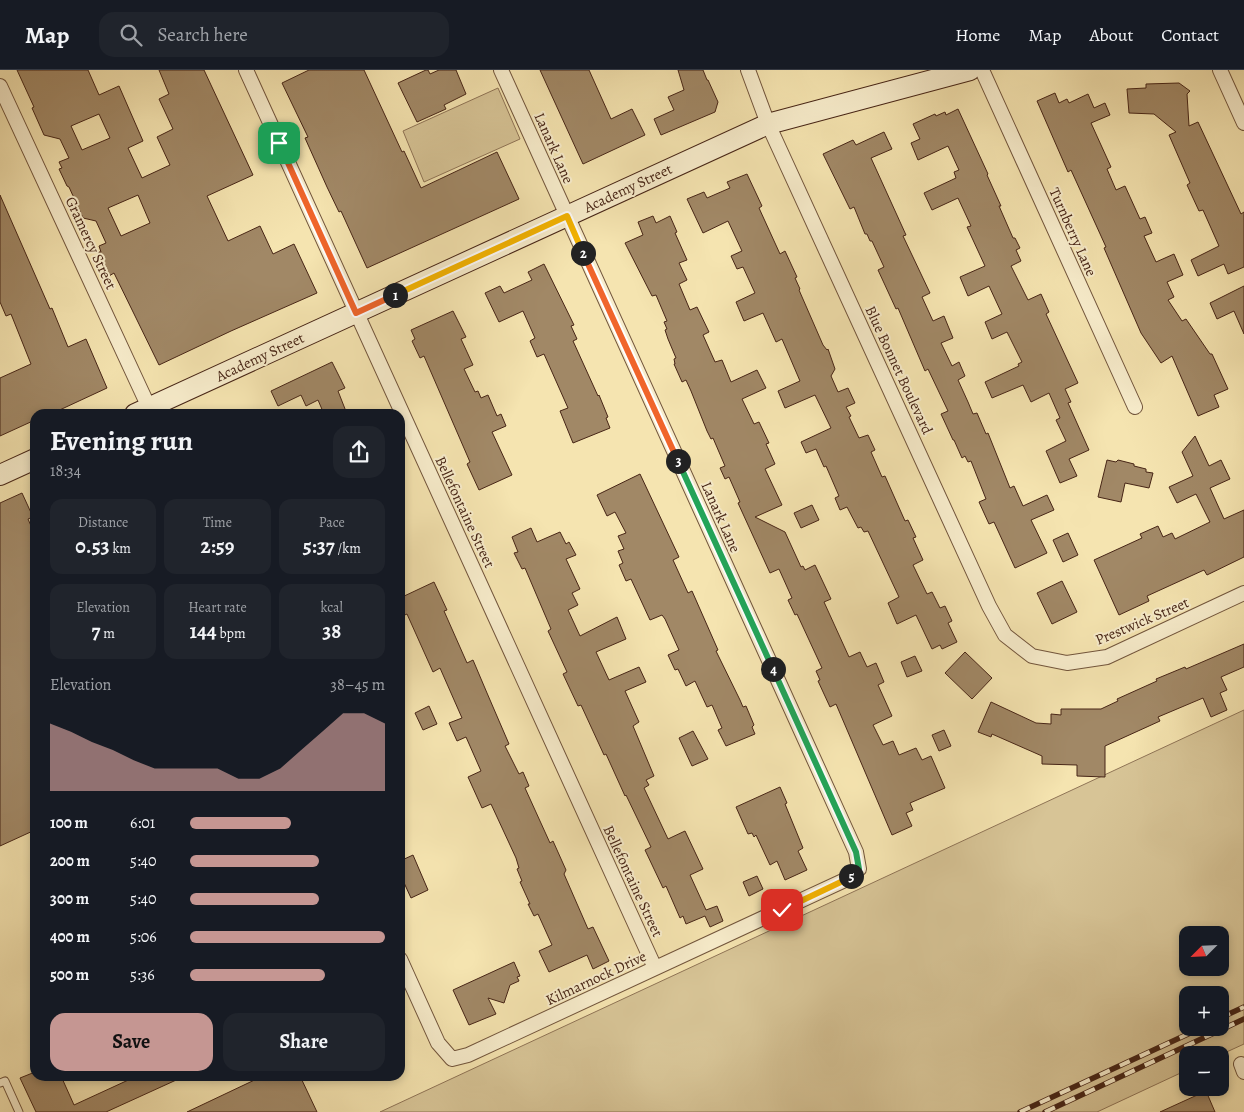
<!DOCTYPE html>
<meta charset="utf-8">
<style>
body{margin:0;font-family:Alegreya,serif;background:#20242c;color:#f1f3f6;height:100vh;display:flex;flex-direction:column;font-size:19px;white-space:nowrap}
*{box-sizing:border-box;margin:0}
p{font-size:16px;color:#9ea1a6}
.icon{flex:none;width:28px;height:28px;fill:none;stroke:currentColor;stroke-width:2;stroke-linecap:round;stroke-linejoin:round}
.map{position:relative;flex:1;overflow:hidden}
.side{position:absolute;left:30px;top:339px;width:375px;height:672px;display:flex;flex-direction:column;background:#171b24;border-radius:15px;box-shadow:0 2px 8px #0003}
.side>*{flex:none}
.needle{width:32px;rotate:246deg}
.fabs{position:absolute;left:1179px;top:856px;display:grid;gap:10px}
.fabs a{display:grid;place-items:center;width:50px;height:50px;border-radius:10px;background:#171b24;box-shadow:0 2px 8px #0003;font-size:25px}
.pin{position:absolute;display:grid;place-items:center;width:42px;height:42px;color:#fff;margin:-21px;border-radius:10px;box-shadow:0 2px 8px #0006}
.km{position:absolute;width:25px;height:25px;margin:-12px;border-radius:50%;background:#222;color:#fff;font-size:14px;line-height:25px;text-align:center}
.round{display:grid;place-items:center;flex:none;width:52px;height:52px;border-radius:15px;background:#20242c}
.headline{display:flex;align-items:center;justify-content:space-between;height:85px;padding:0 20px}
h1{font-size:28px;font-weight:700;line-height:38px}
.metrics{display:grid;grid-template-columns:repeat(3,1fr);gap:8px;height:85px;padding:5px 20px}
.metrics div{display:grid;align-content:center;border-radius:12px;background:#20242c;text-align:center}
.metrics b{font-size:21px;font-weight:700}
.metrics small{font-size:14px;font-weight:400}
.metrics p{font-size:14px}
.chart{height:140px;padding:10px 20px}
.chart p{display:flex;justify-content:space-between}
.chart svg{width:100%;height:90px;margin-top:5px;fill:#c59692;opacity:.7}
.action{display:flex;gap:10px;margin-top:auto;padding:10px 20px}
.action a{flex:1;height:58px;border-radius:15px;background:#c59692;color:#111;font-size:20px;font-weight:700;line-height:58px;text-align:center}
.action a+a{background:#20242c;color:#f1f3f6}
ul{padding:0 20px;list-style:none;font-size:16px}
li{display:grid;grid-template-columns:80px 60px 1fr;align-items:center;height:38px}
li i{height:12px;border-radius:6px;background:#c59692}
header{display:flex;align-items:center;gap:30px;box-sizing:border-box;height:70px;padding:0 25px;background:#171b24;border-bottom:1px solid #363941}
header strong{font-size:24px}
nav{display:flex;gap:28px;margin-inline-start:auto;font-size:18px}
.search{width:350px;height:45px;background:#20242c;display:flex;align-items:center;gap:12px;box-sizing:border-box;padding:0 18px;border-radius:15px;color:#9ea1a6;font-size:19px}
.map>svg:first-child{display:block}
.green{fill:#d7c496;stroke:#8f7456;fill-rule:evenodd}
.building{fill:#a18866;stroke:#472516;fill-rule:evenodd}
.lines{fill:none;stroke-linecap:round;stroke-linejoin:round}
.lane-casing{stroke:#72553c;stroke-width:9}
.street-casing{stroke:#72553c;stroke-width:16}
.secondary-casing{stroke:#472516;stroke-width:22}
.lane{stroke:#f8edcc;stroke-width:7}
.street{stroke:#f8edcc;stroke-width:14}
.secondary{stroke:#f8edcc;stroke-width:20}
.rail-casing{stroke:#472516;stroke-width:5.5}
.rail{stroke:#f8edcc;stroke-width:4;stroke-dasharray:11;stroke-linecap:butt}
.split-1-casing{stroke:#fff;stroke-width:10}
.split-2-casing{stroke:#fff;stroke-width:10}
.split-3-casing{stroke:#fff;stroke-width:10}
.split-4-casing{stroke:#fff;stroke-width:10}
.split-5-casing{stroke:#fff;stroke-width:10}
.split-6-casing{stroke:#fff;stroke-width:10}
.split-1{stroke:#f0652b;stroke-width:6}
.split-2{stroke:#f5b400;stroke-width:6}
.split-3{stroke:#f0652b;stroke-width:6}
.split-4{stroke:#22a559;stroke-width:6}
.split-5{stroke:#22a559;stroke-width:6}
.split-6{stroke:#f5b400;stroke-width:6}
.labels{text-anchor:middle;dominant-baseline:central;stroke-width:4;stroke-linejoin:round;paint-order:stroke}
.street-label{font-size:15px;fill:#472516;stroke:#f8edcc}
</style>
<header>
<strong>Map</strong>
<div class="search"><svg class="icon" aria-label="search" viewBox="0 0 24 24"><circle cx="10" cy="10" r="6"/><path d="M15 15l6 6"/></svg>Search here</div>
<nav><a>Home</a><a>Map</a><a>About</a><a>Contact</a></nav>
</header>
<div class="map">
<svg width="1244" height="1042" viewBox="0 0 1244 1042">
<rect width="100%" height="100%" fill="#f5e4b0"/>
<filter id="stains"><feTurbulence type="fractalNoise" baseFrequency=".004" numOctaves="4"/><feColorMatrix values="0 0 0 0 .2 0 0 0 0 .09 0 0 0 0 .02 0 0 0 .5 -.17"/></filter>
<radialGradient id="worn" r=".72"><stop offset=".6" stop-color="#630" stop-opacity="0"/><stop offset="1" stop-color="#630" stop-opacity=".3"/></radialGradient>
<path class="green" d="M498 18 520 69 424 112 403 61Z
M1244 640V974L1220 985H1188L1187 1000 1097 1042H380ZM1188 865H1220V898H1188ZM1188 925H1220V958H1188Z"/>
<path class="building" d="M17 0H88L99 25 119 16 143 71 128 78 142 108 170 95 157 67 173 59 159 29 169 24 159 0H204L253 105 207 126 228 171 260 156 273 184 294 174 317 223 231 261 159 295 114 203 109 206 98 182H101L99 176 106 173 96 151 83 148 69 117 67 116 59 99 62 98 59 92 69 88 60 69 44 65 32 38 34 37ZM99 44 110 68 82 80 71 56ZM138 125 150 153 121 166 108 138Z
M309 0H364L402 82 404 81 421 118 497 82 519 129 367 198 341 141 339 142 327 117 305 68 308 67 282 13Z
M426 0H428L430 4 439 0H456L466 24 444 35 446 39 417 52 398 13Z
M540 0H589L611 49 632 39 645 65 583 94Z
M678 0H703L707 10H708L718 32 715 42 661 65 654 49 674 40 668 27 684 20Z
M1179 13 1190 21 1187 24 1189 56 1198 52 1241 144 1244 142V197L1228 204 1224 194 1198 206 1191 190 1219 176 1203 140 1199 141 1187 115 1190 113 1169 65 1176 62 1154 44 1129 43 1127 19 1146 18V14Z
M1055 23 1059 33 1067 29 1069 33 1088 24 1094 38 1105 33 1110 45 1091 53 1111 97 1107 99 1116 120 1125 116 1140 149 1145 147 1152 163 1144 166 1156 192 1174 184 1183 205 1167 212 1174 227 1168 230 1182 251 1186 249 1210 284H1212L1228 319 1214 325 1219 337 1198 346 1172 286 1161 293 1141 263 1104 178 1106 177 1071 100 1068 102 1037 31Z
M958 39 988 104 987 105 1001 136H999L1013 168H1015L1020 178 1016 180 1021 191 1011 196 1028 230 1041 224 1049 242 1046 244 1078 313 1065 319 1071 332 1068 333 1089 380 1069 389 1077 406 1060 413 1046 381 1066 371 1056 350 1060 348 1049 323 1031 332 1023 315 992 328 985 312 1019 296 1018 294 1022 292 1007 262 992 269 985 252 1002 244 989 216 968 226 960 207 985 196 967 157 971 156 958 128 932 140 924 123 956 108 954 102 959 100 948 76 918 90 911 73 920 69 913 54 935 44 936 46 945 42 946 45Z
M884 62 892 79 871 88 906 165 903 166 930 223 922 227 933 251 944 246 953 268 941 273 952 296 959 292 965 306 958 310 968 332 973 344 977 343 986 364 988 363 1010 418 1014 416 1023 436 1047 425 1054 440 1031 450 1047 483 1015 498 994 452 989 454 979 432 986 429 971 391 968 392 965 386 962 388 954 370H953L941 344 948 341 928 299 925 301 898 238 896 239 878 200 884 197 872 171H870L867 164H865L854 137 850 139 823 84 853 70 856 75Z
M747 104 762 136 759 138 780 184 785 181 797 207 795 208 800 219 799 220 823 275 827 280 828 279 835 299 831 306 838 322 848 318 855 333 846 337 851 346 849 347 859 368 868 365 875 380 871 382 882 407 885 406 905 451 908 450 916 467 913 468 923 490 913 495 927 524 932 522 940 538 945 536 952 551 948 553 957 572 942 579 940 575 932 579 916 545 897 554 888 533 899 527 868 461 864 462 861 457 858 458 847 437 840 440 835 428 839 426 826 396 824 397 816 379 806 383 801 372 831 358 815 325 785 338 778 321 800 311 782 269 776 272 763 243 744 251 736 232 755 223 743 197 737 199 731 186 742 181 728 151 703 163 687 129 704 122 707 128 730 118 727 112Z
M0 125 50 239 52 238 68 277 86 269 107 318 51 344H35V350L0 366V308L31 294 11 244 6 246 0 232Z
M653 146 656 153 670 146 677 162 675 163 687 190 679 193 687 210 679 214 690 240 697 237 709 262 703 265 715 292 722 290 731 312 757 300 766 318 742 329 754 354 759 352 769 373 766 374 775 394 765 399 782 435 755 447 785 462 801 497 803 496 805 500 815 495 831 529 824 532 849 587 860 582 867 597 876 593 884 612 878 615 892 646 873 655 883 675 893 671 899 685 916 678 922 690 931 686 945 718 910 733 913 740 906 743 912 756 892 765 836 634 830 637 818 611 820 610 816 601 822 598 797 544 795 545 788 530 792 528 779 499 770 503 738 433 740 432 729 407 725 409 720 398 725 396 713 368 711 369 707 361 691 321 686 310 682 312 674 294H675L674 289 676 288 668 269 665 260 667 259 664 252 667 251 656 225 652 226 625 173 643 165 638 152Z
M544 194 574 255 571 256 577 269 573 271 598 326 599 325 608 347 606 348 610 358 573 373 560 341 568 338 544 284 537 287 530 271 535 268 523 241 499 252 485 223 500 216 504 223 532 210 528 202Z
M1244 216V264L1234 241 1217 249 1210 233Z
M453 241 466 267 461 269 473 295 464 299 475 322 478 321 481 328 488 325 497 346 501 344 506 356 492 362 512 405 479 420 467 394 470 392 424 286 420 288 412 271 415 269 411 260Z
M332 292 345 318 338 321 347 344H324L318 330 306 336 301 325 278 336 271 321Z
M1195 366 1209 396 1221 390 1230 409 1210 418 1224 449 1244 440V487L1207 505 1204 500 1147 526 1149 531 1119 545 1094 490 1142 468 1140 464 1158 456 1163 467 1172 463 1175 469 1210 452 1196 424 1177 433 1169 417 1193 406 1182 382Z
M1107 390 1116 392 1118 390 1134 394V396L1146 399V402L1153 403 1149 418 1125 413 1121 432 1098 427Z
M640 404 679 487 673 490 688 523 692 521 718 580 716 581 740 630 743 637 746 636 754 655 752 657 755 664 726 676 718 660 722 658 712 635 707 637 695 611 686 616 678 599 675 600 668 585 679 580 665 549 662 545 650 550 631 509 626 511 619 495 623 493 618 481 624 479 618 466 626 463 615 442 607 446 597 425Z
M22 423 33 447 28 449 35 465V760L0 776V433Z
M812 435 819 450 801 458 794 443Z
M531 458 537 472 560 462 566 474 569 472 576 485 566 489 580 519 572 523 578 535 568 540 580 566 617 547 626 569 596 582 609 610 639 597 646 612 625 621 639 652 633 656 654 706 646 710 649 715 644 718 668 769 685 761 703 799 690 805 706 840 717 836 723 851 710 857 705 846 686 854 683 846 680 848 666 816 663 818 645 780 651 777 626 725 625 726 606 684 604 685 581 635 578 636 563 604 567 602 548 561 551 559 525 498 522 499 514 483 518 482 512 467Z
M1068 463 1078 485 1063 492 1053 470Z
M1062 511 1077 542 1052 554 1037 523Z
M434 512 447 540 444 541 467 593 473 590 487 623 509 674 505 676 519 704 523 702 529 716 525 718 550 773 553 771 566 800 564 804 588 859 593 857 609 891 593 899 587 885 549 902 539 881 552 875 538 844 534 846 528 834H530L520 812 522 811 517 799 519 798 516 788 491 734 482 738 468 707 481 701 466 667 457 671 449 653 462 648 440 598 433 602 407 544 400 547V528Z
M1244 574V597L1221 607 1227 620 1220 623 1227 640 1211 647 1203 628 1158 647 1160 651 1105 676V707L1077 706V695L1042 694V686L992 664 991 667 978 662 991 632 1036 653 1051 654V644L1061 645V639H1101L1118 631 1117 629 1157 611 1156 609 1185 597 1186 599Z
M965 582 992 608 972 629 945 603Z
M915 586 922 601 907 607 901 592Z
M429 636 437 654 423 660 415 643Z
M944 660 951 676 939 681 932 665Z
M693 661 708 689 692 696 679 668Z
M780 717 787 733 785 734 803 778 798 781 807 800 785 810 777 791 770 795 756 765 754 767 752 763 748 764 736 737Z
M413 785 428 820 411 828 400 804V791Z
M757 806 763 819 749 826 743 812Z
M514 892 520 906 517 907 519 911 510 915 504 933 488 928 496 944 469 955 453 920Z
M35 1002V1006H61L74 1035 137 1006H185L106 1042H36L20 1008Z
M263 1006H300L317 1042H187Z
M1206 1021 1215 1042H1160Z"/>
<g class="lines">
<defs>
<path id="lane" d="M0 1013 5 1011 19 1042"/>
<path id="street" d="M246 0 655 898
M748 0 768 54 989 536 1005 565 1032 586 1067 593 1107 587 1244 523
M982 0 1135 337
M1220 0 1244 53
M0 16 152 344
M400 889 438 973 452 989 468 985 845 810 859 799 856 782 501 0
M1241 994 1244 1002"/>
<path id="secondary" d="M135 344 768 54 970 0
M0 405 35 389"/>
</defs>
<use href="#lane" class="lane-casing"/>
<use href="#street" class="street-casing"/>
<use href="#secondary" class="secondary-casing"/>
<use href="#lane" class="lane"/>
<use href="#street" class="street"/>
<use href="#secondary" class="secondary"/>
<defs>
<path id="rail" d="M1220 948 1244 937
M1020 1042 1201 958
M1045 1042 1244 949"/>
</defs>
<use href="#rail" class="rail-casing"/>
<use href="#rail" class="rail"/>
</g>
<g class="lines">
<defs>
<path id="split-1" d="M279 73 356 243 395 225"/>
<path id="split-2" d="M395 225 567 146 583 183"/>
<path id="split-3" d="M583 183 678 391"/>
<path id="split-4" d="M678 391 773 599"/>
<path id="split-5" d="M773 599 856 782 859 799 851 806"/>
<path id="split-6" d="M782 840 845 810 851 806"/>
</defs>
<use href="#split-1" class="split-1-casing"/>
<use href="#split-2" class="split-2-casing"/>
<use href="#split-3" class="split-3-casing"/>
<use href="#split-4" class="split-4-casing"/>
<use href="#split-5" class="split-5-casing"/>
<use href="#split-6" class="split-6-casing"/>
<use href="#split-1" class="split-1"/>
<use href="#split-2" class="split-2"/>
<use href="#split-3" class="split-3"/>
<use href="#split-4" class="split-4"/>
<use href="#split-5" class="split-5"/>
<use href="#split-6" class="split-6"/>
</g>
<g class="labels">
<g class="street-label">
<text transform="translate(554 78) rotate(66)">Lanark Lane</text>
<text transform="translate(628 118) rotate(-25)">Academy Street</text>
<text transform="translate(1073 162) rotate(66)">Turnberry Lane</text>
<text transform="translate(91 173) rotate(65)">Gramercy Street</text>
<text transform="translate(260 287) rotate(-25)">Academy Street</text>
<text transform="translate(899 300) rotate(65)">Blue Bonnet Boulevard</text>
<text transform="translate(465 442) rotate(65)">Bellefontaine Street</text>
<text transform="translate(721 447) rotate(66)">Lanark Lane</text>
<text transform="translate(1142 551) rotate(-23)">Prestwick Street</text>
<text transform="translate(633 811) rotate(65)">Bellefontaine Street</text>
<text transform="translate(596 908) rotate(-25)">Kilmarnock Drive</text>
</g>
</g>
<rect width="100%" height="100%" filter="url(#stains)"/>
<rect width="100%" height="100%" fill="url(#worn)"/>
</svg>
<div class="fabs">
<a><svg class="needle" viewBox="-14 -14 28 28"><path d="M0-13l5 13h-10z" fill="#e53935"/><path d="M0 13l5-13h-10z" fill="#9ea1a6"/></svg></a>
<a>+</a>
<a>−</a>
</div>
<div class="pin" style="left:279px;top:73px;background:#1e9e55"><svg class="icon" aria-label="arrive" viewBox="0 0 24 24"><path d="M6 21V4h12l-3 4 3 4H6"/></svg></div>
<div class="pin" style="left:782px;top:840px;background:#d93025"><svg class="icon" aria-label="check" viewBox="0 0 24 24"><path d="M5 12l5 5 9-10"/></svg></div>
<b class="km" style="left:395px;top:225px">1</b>
<b class="km" style="left:583px;top:183px">2</b>
<b class="km" style="left:678px;top:391px">3</b>
<b class="km" style="left:773px;top:599px">4</b>
<b class="km" style="left:851px;top:806px">5</b>
<section class="side">
<div class="headline"><div><h1>Evening run</h1><p>18:34</p></div><a class="round"><svg class="icon" aria-label="share" viewBox="0 0 24 24"><path d="M12 15V3M7 8l5-5 5 5M5 13v7h14v-7"/></svg></a></div>
<div class="metrics">
<div><p>Distance</p><b>0.53<small> km</small></b></div>
<div><p>Time</p><b>2:59</b></div>
<div><p>Pace</p><b>5:37<small> /km</small></b></div>
</div>
<div class="metrics">
<div><p>Elevation</p><b>7<small> m</small></b></div>
<div><p>Heart rate</p><b>144<small> bpm</small></b></div>
<div><p>kcal</p><b>38</b></div>
</div>
<div class="chart"><p><span>Elevation</span>38–45 m</p>
<svg viewBox="0 0 160 44" preserveAspectRatio="none"><path d="M0 44V11L10 15L20 20L30 24L40 29L50 33L60 33L70 33L80 33L90 38L100 38L110 33L120 24L130 15L140 6L150 6L160 11V44z"/></svg>
</div>
<ul>
<li><b>100 m</b>6:01<i style="width:52%"></i></li>
<li><b>200 m</b>5:40<i style="width:66%"></i></li>
<li><b>300 m</b>5:40<i style="width:66%"></i></li>
<li><b>400 m</b>5:06<i style="width:100%"></i></li>
<li><b>500 m</b>5:36<i style="width:69%"></i></li>
</ul>
<div class="action"><a>Save</a><a>Share</a></div>
</section>
</div>
